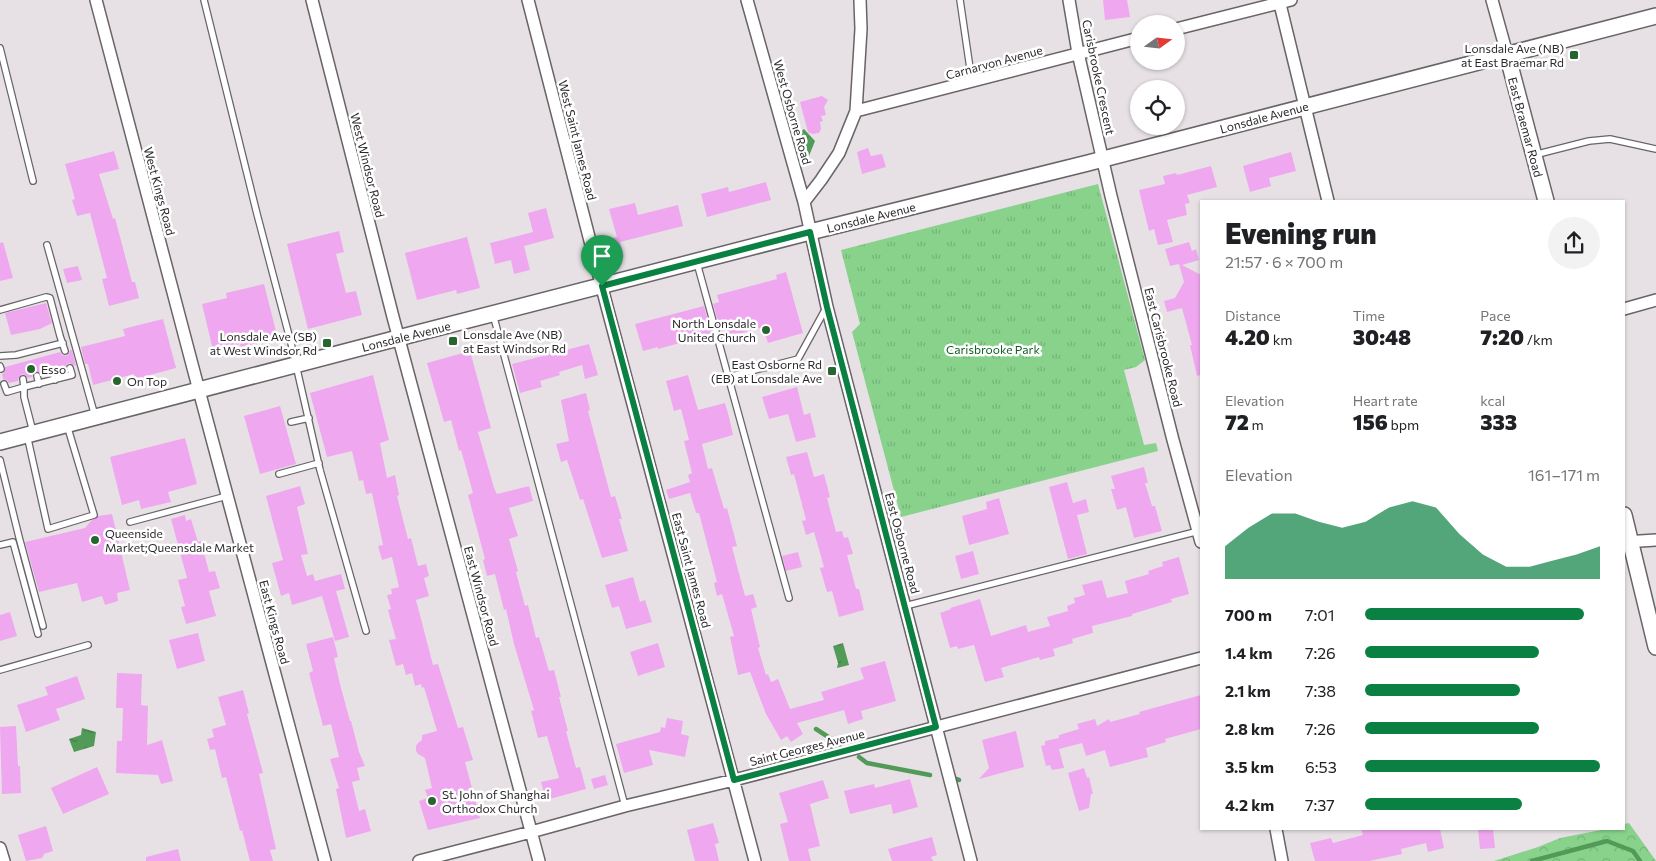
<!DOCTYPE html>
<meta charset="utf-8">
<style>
body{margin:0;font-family:Commissioner,sans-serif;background:#f2f2f2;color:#202124;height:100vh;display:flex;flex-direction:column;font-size:19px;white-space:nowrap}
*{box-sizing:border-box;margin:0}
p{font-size:16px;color:#757577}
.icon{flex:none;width:28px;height:28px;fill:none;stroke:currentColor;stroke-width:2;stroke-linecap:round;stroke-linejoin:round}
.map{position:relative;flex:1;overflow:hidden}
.sheet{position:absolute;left:1200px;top:200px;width:425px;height:630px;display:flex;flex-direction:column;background:#fff;border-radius:0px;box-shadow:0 1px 4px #0004}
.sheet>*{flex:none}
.needle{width:32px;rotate:75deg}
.tools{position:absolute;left:1130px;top:15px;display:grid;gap:10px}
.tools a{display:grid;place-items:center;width:55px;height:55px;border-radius:50%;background:#fff;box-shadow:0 1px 4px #0004;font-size:25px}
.pin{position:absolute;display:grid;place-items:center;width:42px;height:42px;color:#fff;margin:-51px -21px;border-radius:50% 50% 50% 0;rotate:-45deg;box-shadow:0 0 5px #0007}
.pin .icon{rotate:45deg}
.round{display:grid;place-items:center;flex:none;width:52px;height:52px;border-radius:26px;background:#f2f2f2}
.overview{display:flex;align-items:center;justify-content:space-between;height:85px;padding:0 25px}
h1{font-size:28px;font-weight:800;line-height:38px}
.figures{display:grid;grid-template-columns:repeat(3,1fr);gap:8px;height:85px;padding:5px 25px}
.figures div{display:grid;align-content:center}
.figures b{font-size:21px;font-weight:800}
.figures small{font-size:14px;font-weight:400}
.figures p{font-size:14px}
.chart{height:140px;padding:10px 25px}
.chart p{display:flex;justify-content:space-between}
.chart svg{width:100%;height:90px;margin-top:5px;fill:#0b8043;opacity:.7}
ul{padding:0 25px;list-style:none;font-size:16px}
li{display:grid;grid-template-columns:80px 60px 1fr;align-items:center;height:38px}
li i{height:12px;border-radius:6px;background:#0b8043}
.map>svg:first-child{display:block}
.forest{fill:url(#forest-crowns)}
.park{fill:url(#park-tufts)}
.water{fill:url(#water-ripples)}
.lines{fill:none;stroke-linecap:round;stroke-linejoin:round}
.stream{stroke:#519a57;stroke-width:4.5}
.building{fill:#efa8ef}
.lane-casing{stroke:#686468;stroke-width:8}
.street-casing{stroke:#686468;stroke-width:14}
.secondary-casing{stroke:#686468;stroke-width:18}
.lane{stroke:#fff;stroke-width:5.5}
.street{stroke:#fff;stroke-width:11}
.secondary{stroke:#fff;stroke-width:15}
.route-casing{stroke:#fff;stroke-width:10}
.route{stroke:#0b8043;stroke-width:6}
.poi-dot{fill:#27652e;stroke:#fff;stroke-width:2}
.labels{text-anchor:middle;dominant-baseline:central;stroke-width:5;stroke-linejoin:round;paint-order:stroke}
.poi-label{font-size:12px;fill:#2b292b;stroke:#fff;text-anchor:start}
.street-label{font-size:12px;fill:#2b292b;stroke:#fff}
.park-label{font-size:12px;fill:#105f1f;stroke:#fff}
</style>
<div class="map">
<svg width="1656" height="861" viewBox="0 0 1656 861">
<defs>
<pattern id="forest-crowns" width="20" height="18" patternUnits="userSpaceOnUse" patternTransform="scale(1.25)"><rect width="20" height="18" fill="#88d28c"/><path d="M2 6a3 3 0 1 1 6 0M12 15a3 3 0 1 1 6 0" fill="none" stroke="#76b479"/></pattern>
<pattern id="park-tufts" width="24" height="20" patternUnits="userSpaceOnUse" patternTransform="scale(1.25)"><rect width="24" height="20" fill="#88d28c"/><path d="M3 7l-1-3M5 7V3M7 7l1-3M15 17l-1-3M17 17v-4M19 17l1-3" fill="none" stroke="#76b479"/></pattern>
<pattern id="water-ripples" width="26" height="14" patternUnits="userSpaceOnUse" patternTransform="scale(1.25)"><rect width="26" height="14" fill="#519a57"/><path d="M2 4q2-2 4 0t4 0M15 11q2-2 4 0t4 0" fill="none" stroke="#437e48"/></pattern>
</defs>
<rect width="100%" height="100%" fill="#e7e1e6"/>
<path class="forest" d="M1629 823 1656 861H1494L1538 847 1560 838 1606 829H1624V824Z"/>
<path class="park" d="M1098 184 1145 360 1136 367 1124 370 1144 445 1156 443 1158 451 901 517 852 332 860 324 841 250Z"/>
<path class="water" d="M804 129 815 141 809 156 805 155 799 133Z
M843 643 849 665 837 668 838 663 833 646Z
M82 728 96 732 94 746 74 752 69 739 81 735Z"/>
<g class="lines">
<path class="stream" d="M816 729 833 740
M859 757 867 763 930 775
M956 779 959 780
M1532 861 1607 841 1633 851 1640 861"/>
</g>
<path class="building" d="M1103 0H1127L1130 17 1105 20Z
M822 96 828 100 824 107 826 115 821 116 823 121 820 122 821 129 819 133 812 134 808 132 800 102Z
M868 148 871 156 882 154 886 167 862 174 857 152Z
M114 151 119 169 99 174 113 219 115 218 132 282H135L139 298 109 306 102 279 107 278 90 213 77 216 72 200 75 199 65 164Z
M1291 152 1296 171 1269 178 1271 186 1250 192 1243 166Z
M1211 166 1217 187 1187 195 1190 203 1185 204 1187 215 1167 220 1173 242 1158 245 1154 229 1149 231 1139 190 1165 184 1163 176 1176 173 1177 175Z
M766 182 771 200 707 217 701 194 728 187 729 192Z
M635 203 638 215 678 205 683 226 620 242 624 257 609 260 605 240 617 237 609 209Z
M546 208 554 238 524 246 530 270 514 274 511 260 495 264 490 243 533 232 528 213Z
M339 231 344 252 336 254 346 293 356 291 362 315 308 329 287 244Z
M467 237 480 288 457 294 456 290 417 300 405 253Z
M3 242 13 278 0 281V243Z
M1189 242 1192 251 1196 249 1199 260 1182 265 1201 275V375L1197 376 1190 345H1192L1182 308 1167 312 1164 301 1175 298 1184 282 1179 264 1170 266 1165 249Z
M78 266 82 280 67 283 63 269Z
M786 272 803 333 768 343 763 327 728 337 727 330 721 332 713 304 719 302 717 295 777 279 776 275Z
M264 284 278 339 241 347 240 344 213 350 202 304 227 298 226 293Z
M46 303 52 323 40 329 11 335 5 313Z
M704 306 712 334 658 349V347L643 351 635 324Z
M163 319 176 368 135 379 134 374 93 385 88 364H85L81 347 125 336 123 329Z
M589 344 598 375 585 379 582 365 559 372 560 375 540 381 542 387 520 393 512 364Z
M70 350H72L76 366 69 363 66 365 65 369 58 371 56 368 52 367 49 369V373L42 375 36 371 33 373 32 377 28 378 25 375 22 374 19 377 18 381 9 383 7 380 3 379 2 374 5 372V367L60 352 62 355 66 356 69 354Z
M470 351 491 428 478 432 494 488 497 494 529 486 533 501 509 508 518 536 509 539 518 571 516 572 525 606 528 605 536 638 539 637 549 671 554 670 561 697H559L568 731H566L576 768 580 767 586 789 546 800 541 782 559 778 547 736 538 738 531 711 534 710 514 644 506 609 504 610 495 574 487 576 483 560 485 559 468 495 473 493 461 450 459 451 451 420 444 422 427 363Z
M373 375 389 440 380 443 387 478 395 475 399 495 397 496 408 539 411 538 418 566 426 564 429 576 424 578 429 596 416 600 433 665 438 664 458 728 463 727 473 760 465 762 480 818 428 830 419 801 428 798 425 790 432 788 425 758 418 754 416 751V746L418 743 422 740V735L437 731 424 687 422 688 421 684 415 686 412 673 406 675 403 664 396 666 389 640 396 639 388 610 391 609 387 595 392 594 391 589 399 587 392 557 382 560 378 546 383 545 372 493 366 494 363 480 359 481 352 451 327 457 310 393Z
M688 375 698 410 725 403 729 417 733 435 702 444 708 469 712 468 724 509 727 508 737 546 732 547 745 596 753 594 757 607 751 609 760 647 758 648 766 675 768 674 771 682 778 679 790 709 824 700 821 692 864 679 860 668 885 661 896 701 861 711 863 719 848 724 844 710 797 723 803 734 791 742 787 736 781 740 766 714 750 672 738 675 730 637 734 636 722 594 717 596 714 583 717 582 699 513H696L690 493 669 499 666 490 690 482 688 475 692 473 684 441 689 440 681 409 674 411 666 381Z
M797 387 804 415 810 413 816 437 796 442 788 414 769 419 762 397Z
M586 393 590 410 588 411 611 497 615 496 622 519H619L628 551 602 558 583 499 580 500 567 460 561 462 556 444 569 441 561 400Z
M280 406 296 464 260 474 244 416Z
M185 438 197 484 168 492 171 502 141 509 139 500 122 505 110 457Z
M807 452 814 477 824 474 830 497 827 498 836 532 842 531 844 538 848 537 853 554 847 555 856 589H859L864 610 839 617 832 591 827 592 820 568 824 567 814 532 806 535 802 521 806 520 804 512 794 474 791 475 786 457Z
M1144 467 1148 483H1145L1152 506H1155L1162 531 1134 538 1126 507 1117 510 1111 489H1115L1111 476Z
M1067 482 1073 503 1086 499 1089 512 1077 515 1087 554 1068 559 1049 487Z
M300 486 305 504 297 507 308 554 301 555 307 576 313 574 315 581 341 574 345 589 336 591 349 637 335 641 322 596 292 605 289 593 281 596 272 563 283 560 266 496Z
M999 498 1009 534 969 545 962 516 987 509 986 502Z
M112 514 130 590 117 593 118 601 105 605 102 596 82 602 77 583 39 592 25 542 85 528 91 521 98 516Z
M185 515 186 521 191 519 198 542 201 541 209 572 215 571 220 588 209 591 216 616 186 624 181 607 185 606 178 580 187 578 171 519Z
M973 551 979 574 961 579 955 556Z
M798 552 802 567 786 571 782 556Z
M1179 557 1189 594 1171 599 1172 602 1132 614V616L1092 626 1093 633 1072 639 1073 643 1053 649 1055 656 1040 660 1039 657 1001 668 1004 677 985 682 974 645 958 649 957 646 950 648 940 613 951 609 950 608 980 599 991 636 1026 625 1028 632 1050 626 1047 617 1068 611 1067 606 1075 603 1074 598 1085 595 1082 585 1102 580 1107 598 1128 593 1125 581 1149 574 1148 571 1163 566 1162 562Z
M633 577 640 602 645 600 652 622 626 629 619 606 612 608 605 585Z
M10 612 17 636 0 641V615Z
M198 633 205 661 177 669 169 640Z
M333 637 338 657 334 658 340 684 350 721H351L359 752 365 766 357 768 360 780 352 782 359 811 365 809 371 831 346 838 336 789 339 788 330 759 339 757 331 724 323 726 309 673 313 671 306 644Z
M658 643 665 667 638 676 630 652Z
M117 673 142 674 141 705 148 706 147 745 162 740 173 781 161 784 158 775 116 773 117 741H122L123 708H116Z
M77 676 85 699 56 709 60 720 26 732 17 705 48 695 45 687Z
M243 690 249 713 247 714 263 773 259 774 276 849 270 850 273 861H250L242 830 240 831 226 777 222 778 215 749 210 750 207 739 214 737 212 729 226 725 218 697Z
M1201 695V729L1165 739 1166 742 1146 748 1148 757 1110 767 1105 750 1086 756 1082 743 1059 749 1064 768 1052 770 1050 765 1046 766 1041 746 1045 745V741L1059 738V735L1079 729 1077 724 1095 719 1097 726 1109 719 1110 722 1140 714 1139 712Z
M667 718 683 721 681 734 689 736 685 757 649 750 653 765 624 773 616 744 660 732 661 727 665 728Z
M16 726 18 766H20L21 793 2 794 0 727Z
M1016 731 1024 767 979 779 989 768 982 740Z
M97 767 109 794 63 814 51 788Z
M1084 768 1087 778 1089 777 1093 794H1091L1089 808 1079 811 1068 773Z
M605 775 608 785 594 789 591 779Z
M910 779 918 807 893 814 891 804 850 814 844 791 874 784 875 788Z
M823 780 829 798 810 804 820 846 808 849 811 861H789L780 824 788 822 779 793Z
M713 823 719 843 715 844 719 861H695L687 830Z
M46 826 53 851 44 854 42 858 26 861 18 835Z
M1361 829H1440L1444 848 1428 852 1426 843 1401 849 1402 854 1369 861H1315L1310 843 1331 838 1333 843 1363 835Z
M1478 829H1493L1495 848 1480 849Z
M932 837 937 855 931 857 933 861H892L888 849Z
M178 849 181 861H146V857Z"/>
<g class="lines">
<defs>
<path id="lane" d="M204 0 257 214 291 343 320 470 366 631
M960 0 972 82
M0 48 33 181
M1534 155 1589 141 1610 139 1656 149
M47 245 95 416
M697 263 789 598
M0 310 46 297 50 298 60 336 65 351
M493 314 625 806
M0 356 16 355 63 343
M0 366 1 369
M53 372 55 380
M37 376 39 384
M728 377 798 359 826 308
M4 384 7 392 24 387 23 379
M291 422 309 418
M33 432 24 397V387L72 375 70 368
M27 435 48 529 94 515 67 425
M0 460 19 537 43 626
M279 474 319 463
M130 522 227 496
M0 545 13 542 38 634
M905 606 1199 531
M0 670 88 645"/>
<path id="street" d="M96 0 193 368 325 861
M312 0 393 317 539 861
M528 0 606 303 755 861
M747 0 804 202 827 307 971 861
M1069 0 1078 53 1111 196 1173 440 1201 542
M1279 0 1328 201
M1492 0 1507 54
M1176 29 1291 0
M856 111 1139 38
M804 202 821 180 839 153 856 111 861 29 860 0
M1624 309 1656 300
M1624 542 1656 540
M1276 829 1282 861
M0 848 4 861
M419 861 531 832 625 806 734 780 1201 658"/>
<path id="secondary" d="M1507 54 1546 201
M0 442 398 338 810 232 1088 163 1656 16
M1624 515 1656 647"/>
</defs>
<use href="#lane" class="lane-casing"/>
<use href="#street" class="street-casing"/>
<use href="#secondary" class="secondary-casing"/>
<use href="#lane" class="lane"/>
<use href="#street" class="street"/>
<use href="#secondary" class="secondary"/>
</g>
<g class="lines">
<defs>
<path id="route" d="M810 232 827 307 936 727 734 780 602 286Z"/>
</defs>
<use href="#route" class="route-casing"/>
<use href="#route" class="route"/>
</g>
<g class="poi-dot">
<rect x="1569" y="50" width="10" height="10" rx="2.5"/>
<circle cx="766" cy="330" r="5"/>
<rect x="448" y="336" width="10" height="10" rx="2.5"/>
<rect x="322" y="338" width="10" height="10" rx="2.5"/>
<circle cx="31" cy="369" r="5"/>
<rect x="827" y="366" width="10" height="10" rx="2.5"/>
<circle cx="117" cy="381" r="5"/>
<circle cx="95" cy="540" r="5"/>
<circle cx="432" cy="801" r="5"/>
</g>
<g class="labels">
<g class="poi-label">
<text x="1564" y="48" text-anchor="end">Lonsdale Ave (NB)<tspan x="1564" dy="14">at East Braemar Rd</tspan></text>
<text x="756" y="323" text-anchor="end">North Lonsdale<tspan x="756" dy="14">United Church</tspan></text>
<text x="463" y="334">Lonsdale Ave (NB)<tspan x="463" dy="14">at East Windsor Rd</tspan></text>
<text x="317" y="336" text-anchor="end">Lonsdale Ave (SB)<tspan x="317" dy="14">at West Windsor Rd</tspan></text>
<text x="822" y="364" text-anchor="end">East Osborne Rd<tspan x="822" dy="14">(EB) at Lonsdale Ave</tspan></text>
<text x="41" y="369">Esso</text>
<text x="127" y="381">On Top</text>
<text x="105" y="533">Queenside<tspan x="105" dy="14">Market;Queensdale Market</tspan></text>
<text x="442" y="794">St. John of Shanghai<tspan x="442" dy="14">Orthodox Church</tspan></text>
</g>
<g class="street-label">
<text transform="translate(994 62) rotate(-15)">Carnarvon Avenue</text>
<text transform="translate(1099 77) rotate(78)">Carisbrooke Crescent</text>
<text transform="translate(793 112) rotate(74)">West Osborne Road</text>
<text transform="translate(1264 117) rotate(-15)">Lonsdale Avenue</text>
<text transform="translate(1526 127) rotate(75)">East Braemar Road</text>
<text transform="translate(578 140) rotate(76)">West Saint James Road</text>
<text transform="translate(368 165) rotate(76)">West Windsor Road</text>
<text transform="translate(160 191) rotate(75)">West Kings Road</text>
<text transform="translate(871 217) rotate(-14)">Lonsdale Avenue</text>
<text transform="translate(406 336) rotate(-14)">Lonsdale Avenue</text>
<text transform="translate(1164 347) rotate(76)">East Carisbrooke Road</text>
<text transform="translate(903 543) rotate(75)">East Osborne Road</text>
<text transform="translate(692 570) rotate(75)">East Saint James Road</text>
<text transform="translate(482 596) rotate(75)">East Windsor Road</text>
<text transform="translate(275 622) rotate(75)">East Kings Road</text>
<text transform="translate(807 747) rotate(-14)">Saint Georges Avenue</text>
</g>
<g class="park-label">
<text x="993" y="349">Carisbrooke Park</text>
</g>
</g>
</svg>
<div class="tools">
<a><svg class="needle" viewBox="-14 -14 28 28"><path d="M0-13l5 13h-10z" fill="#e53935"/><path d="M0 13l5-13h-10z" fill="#757577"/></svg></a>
<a><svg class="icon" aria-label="locate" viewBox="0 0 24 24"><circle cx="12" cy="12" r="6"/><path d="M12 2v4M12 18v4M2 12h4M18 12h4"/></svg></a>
</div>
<div class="pin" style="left:602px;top:286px;background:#1e9e55"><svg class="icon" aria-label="arrive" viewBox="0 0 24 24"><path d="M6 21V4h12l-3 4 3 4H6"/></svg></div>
<section class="sheet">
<div class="overview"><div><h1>Evening run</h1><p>21:57 · 6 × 700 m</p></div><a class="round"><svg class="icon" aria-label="share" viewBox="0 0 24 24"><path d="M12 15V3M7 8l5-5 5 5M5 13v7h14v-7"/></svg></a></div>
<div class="figures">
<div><p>Distance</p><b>4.20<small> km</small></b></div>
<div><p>Time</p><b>30:48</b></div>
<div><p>Pace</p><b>7:20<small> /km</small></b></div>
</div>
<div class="figures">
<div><p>Elevation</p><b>72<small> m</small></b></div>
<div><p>Heart rate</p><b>156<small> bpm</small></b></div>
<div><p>kcal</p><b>333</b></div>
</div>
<div class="chart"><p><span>Elevation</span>161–171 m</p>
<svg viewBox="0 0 160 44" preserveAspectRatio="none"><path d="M0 44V28L10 19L20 12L30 12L40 16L50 19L60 16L70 9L80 6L90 9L100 22L110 32L120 38L130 38L140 35L150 32L160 28V44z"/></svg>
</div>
<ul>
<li><b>700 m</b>7:01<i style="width:93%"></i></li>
<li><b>1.4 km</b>7:26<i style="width:74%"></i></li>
<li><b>2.1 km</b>7:38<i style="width:66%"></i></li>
<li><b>2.8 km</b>7:26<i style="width:74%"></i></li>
<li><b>3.5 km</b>6:53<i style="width:100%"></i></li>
<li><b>4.2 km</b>7:37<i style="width:67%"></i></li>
</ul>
</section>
</div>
